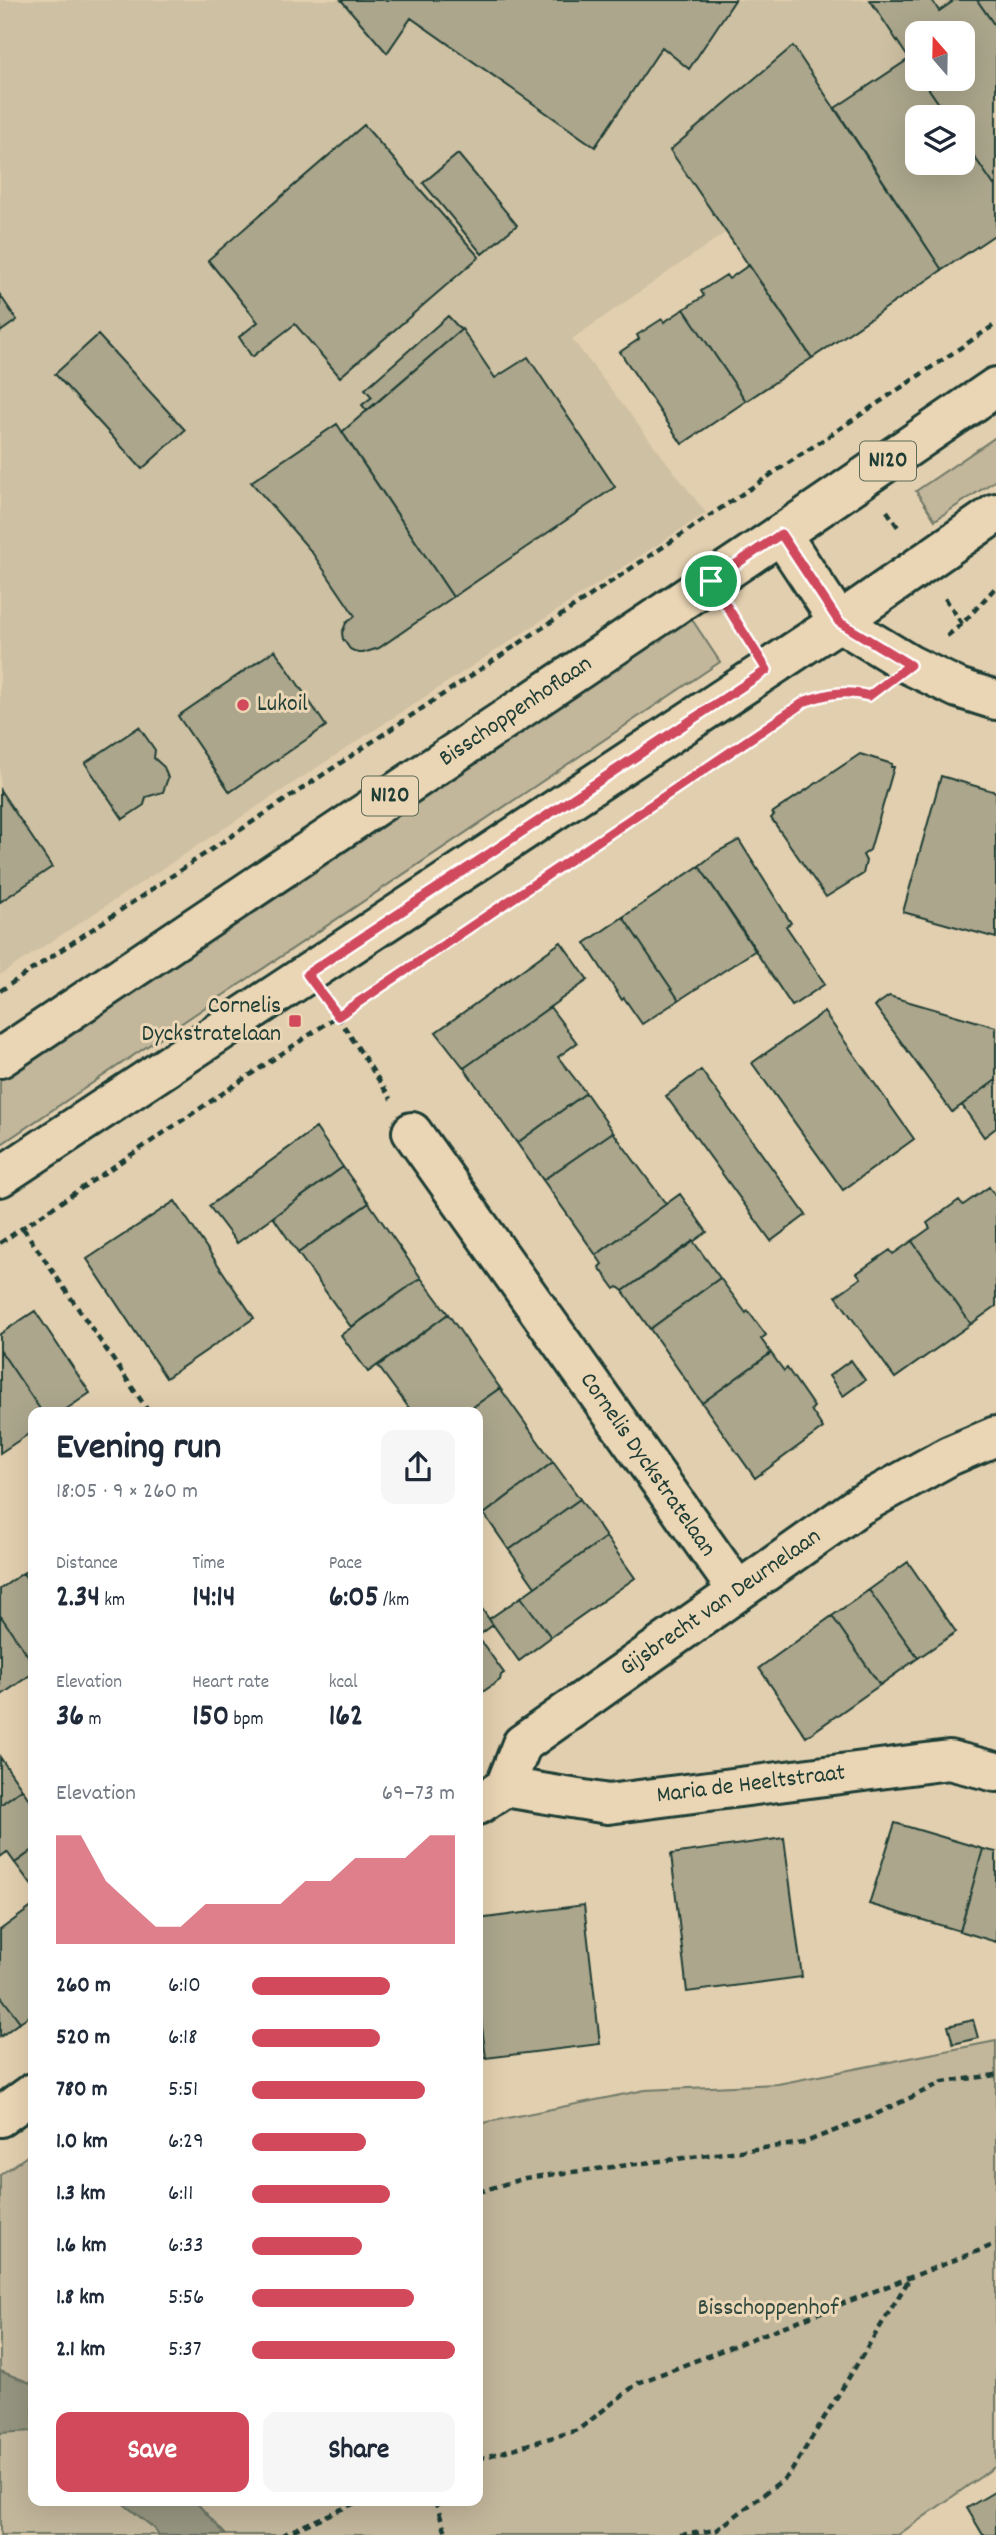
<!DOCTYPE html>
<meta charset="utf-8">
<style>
body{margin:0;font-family:Dekko,sans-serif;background:#f6f6f7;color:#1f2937;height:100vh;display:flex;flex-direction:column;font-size:26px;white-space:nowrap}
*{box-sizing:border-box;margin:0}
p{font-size:23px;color:#747a83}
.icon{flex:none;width:38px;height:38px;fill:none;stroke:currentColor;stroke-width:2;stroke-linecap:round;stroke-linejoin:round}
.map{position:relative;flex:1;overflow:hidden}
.sheet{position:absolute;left:28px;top:1407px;width:455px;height:1099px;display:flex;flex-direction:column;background:#fff;border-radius:14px;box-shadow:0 7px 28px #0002}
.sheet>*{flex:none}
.needle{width:46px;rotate:340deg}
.fabs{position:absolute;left:905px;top:21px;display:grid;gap:14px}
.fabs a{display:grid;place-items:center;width:70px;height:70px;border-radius:14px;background:#fff;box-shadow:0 7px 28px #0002;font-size:35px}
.pin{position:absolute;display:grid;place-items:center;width:60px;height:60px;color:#fff;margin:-30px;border:4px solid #fff;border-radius:50%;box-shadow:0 2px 7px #0007}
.round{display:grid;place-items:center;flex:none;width:74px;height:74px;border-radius:14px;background:#f6f6f7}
.overview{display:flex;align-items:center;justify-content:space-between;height:119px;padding:0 28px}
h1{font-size:38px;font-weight:800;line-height:52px}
.metrics{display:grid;grid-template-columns:repeat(3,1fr);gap:10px;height:119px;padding:7px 28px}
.metrics div{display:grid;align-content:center}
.metrics b{font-size:30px;font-weight:800}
.metrics small{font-size:19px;font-weight:400}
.metrics p{font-size:19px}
.chart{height:196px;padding:14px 28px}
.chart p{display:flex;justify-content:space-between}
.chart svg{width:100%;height:126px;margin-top:7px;fill:#d1495b;opacity:.7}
.button{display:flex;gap:14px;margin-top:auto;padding:14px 28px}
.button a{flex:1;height:80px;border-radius:14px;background:#d1495b;color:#fff;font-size:28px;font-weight:800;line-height:80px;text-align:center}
.button a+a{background:#f6f6f7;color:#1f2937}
ul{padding:0 28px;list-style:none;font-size:23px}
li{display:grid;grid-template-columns:112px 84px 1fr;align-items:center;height:52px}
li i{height:18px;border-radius:9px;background:#d1495b}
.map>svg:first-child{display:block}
.built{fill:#cec0a2}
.green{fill:#c2b69b;stroke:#707a68;stroke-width:2}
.water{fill:#95947f;stroke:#667161;stroke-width:2}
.building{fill:#aba68c;stroke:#1f3d34;stroke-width:2}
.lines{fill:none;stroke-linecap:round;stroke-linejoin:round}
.minor-casing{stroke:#1f3d34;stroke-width:44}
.primary-casing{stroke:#1f3d34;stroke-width:44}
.path{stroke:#1f3d34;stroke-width:4.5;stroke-dasharray:7 5;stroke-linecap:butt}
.minor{stroke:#ead5b4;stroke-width:38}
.primary{stroke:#ead5b4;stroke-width:38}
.route-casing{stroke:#fff;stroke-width:14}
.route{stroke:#d1495b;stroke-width:9}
.poi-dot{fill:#d1495b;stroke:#ead5b4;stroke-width:2.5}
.labels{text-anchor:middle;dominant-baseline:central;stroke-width:6;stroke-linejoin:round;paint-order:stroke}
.shield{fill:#ead5b4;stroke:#5c6b5a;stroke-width:2}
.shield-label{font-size:23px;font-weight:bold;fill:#1f3d34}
.poi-label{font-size:24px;fill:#1f3d34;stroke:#ead5b4;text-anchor:start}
.street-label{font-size:24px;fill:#1f3d34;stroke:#ead5b4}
.park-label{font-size:24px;fill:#2f493e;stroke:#ead5b4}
</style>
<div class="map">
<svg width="996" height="2535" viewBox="0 0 996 2535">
<rect width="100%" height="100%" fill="#e2cfaf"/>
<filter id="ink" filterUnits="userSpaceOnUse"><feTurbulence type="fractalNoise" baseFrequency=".0143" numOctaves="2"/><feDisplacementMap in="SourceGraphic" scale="14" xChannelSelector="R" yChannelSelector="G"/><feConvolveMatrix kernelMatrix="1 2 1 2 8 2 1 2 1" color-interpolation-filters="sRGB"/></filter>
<g filter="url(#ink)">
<path class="built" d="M0 0H996V44L962 33H917V79H946L572 339 706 513 0 975Z"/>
<path class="green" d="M996 437V480L935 520 916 491Z
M691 618 720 662 0 1145V1080Z
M996 2041V2466L898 2535H0V2175L33 2152V2501H478V2124L645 2090 778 2084Z"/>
<path class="water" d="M0 2371 33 2384V2431L0 2433Z
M120 2501H195L226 2535H159L155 2529Z"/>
<path class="building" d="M341 0H735L689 69 662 47 595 147 411 18 387 53Z
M870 0H932L939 11 952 2 950 0H977L996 27V188L962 139V117H948L922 79H962V33H917V71Z
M977 0H996V25L995 26Z
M793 46 942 270 812 358 670 150Z
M909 59 917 71V79H922L948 117H917V163H962V139L996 188V234L942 270 835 108Z
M364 125 479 257 340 377 295 324 252 357 239 337 258 322 208 260Z
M458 154 517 225 482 254 423 183Z
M749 265 812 358 746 401 684 309 704 296 701 291 726 275 729 279Z
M0 295 17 320 0 332Z
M684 309 746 401 682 444 620 352 639 339 637 335 662 319 664 322Z
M448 316 461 330 367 411 362 405 372 397 365 389Z
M462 329 495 378 528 357 615 487 453 597 342 432Z
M98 335 185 430 142 469 55 374Z
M337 424 453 597 379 648 363 653H358L350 649 343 639 342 633 346 623 355 616 311 551 251 482Z
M275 650 326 726 230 792 178 716Z
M139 727 155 750 154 758 164 767 168 778 163 792 146 797 144 805 123 819 85 763Z
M860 754 892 764 891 767H894L870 850 863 855 866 861 863 874 826 897 771 818 774 815 772 813Z
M941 776 996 792V938L903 912Z
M0 790 52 867 0 902Z
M739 840 791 923 786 926 825 984 792 1006 699 866 717 852Z
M699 866 756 950 679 1000 623 917Z
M623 917 679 1000 642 1024 624 998 622 1000 585 943Z
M561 942 588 980 464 1068 436 1032Z
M889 996 996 1027V1080L952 1112 875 1006Z
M550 1007 577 1043 558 1057 586 1093 517 1143 464 1068Z
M824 1012 914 1139 843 1190 752 1063Z
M701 1070 806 1215 771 1241 666 1096Z
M996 1080V1128L984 1137 962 1105Z
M586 1093 613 1132 543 1180 517 1143Z
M316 1128 343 1167 237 1243 209 1206Z
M613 1132 666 1204 596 1255 543 1180Z
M343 1167 369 1203 298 1253 273 1217Z
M989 1187 996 1197V1306L971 1324 912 1241 930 1228 927 1223 959 1200 963 1205Z
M680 1194 707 1232 623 1291 618 1287 615 1289 599 1267 602 1264 596 1255Z
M175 1201 254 1318 166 1378 87 1259Z
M369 1203 421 1278 351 1327 298 1253Z
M693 1241 720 1278 650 1329 623 1291Z
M912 1241 971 1324 895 1378 836 1296 861 1278 857 1273 890 1250 893 1254Z
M421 1278 448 1314 368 1372 341 1335Z
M720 1278 746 1313 748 1311 766 1335 761 1339 771 1353 702 1403 650 1329Z
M35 1311 90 1393 62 1412H42L0 1350V1334Z
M448 1314 500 1388 466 1412H412L378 1366Z
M0 1350 42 1412H33V1431L0 1453Z
M771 1353 784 1371 787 1368 814 1407 811 1410 823 1428 755 1478 702 1403Z
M851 1360 865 1380 843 1396 829 1376Z
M500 1388 553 1462 484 1514 478 1506V1412H466Z
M553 1462 580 1499 509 1550 484 1514Z
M580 1499 606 1537 535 1587 509 1550Z
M606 1537 635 1578 551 1637 521 1597Z
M908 1562 956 1632 918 1658 869 1590Z
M33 1567V1588L23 1573Z
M23 1573 33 1588V1663L0 1615V1589Z
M869 1590 918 1658 880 1685 832 1616Z
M521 1597 551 1637 519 1661 489 1619Z
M478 1603 493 1625 478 1636Z
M0 1615 33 1663V1673L0 1696Z
M832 1616 880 1685 806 1737 759 1668Z
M478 1637 504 1673 501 1675 500 1680 478 1695Z
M0 1757 22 1789 0 1805Z
M22 1789 33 1805V1850L15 1863 7 1852 0 1857V1805Z
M895 1823 983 1849 960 1931 869 1904Z
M784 1838 802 1977 687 1992 671 1854Z
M983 1849 996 1852V1942L960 1931Z
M33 1850V1887L15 1863Z
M584 1905 600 2044 486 2058 478 1996V1919Z
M33 1906V2013L20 2022 0 1995V1930Z
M0 1995 20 2022 0 2037Z
M973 2020 978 2038 953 2044 948 2026Z
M996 2491V2535H983L967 2508Z"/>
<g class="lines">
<defs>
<path id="minor" d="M781 534 839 622 910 665 958 688 996 700
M412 1132 738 1591
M505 1787 608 1804 949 1760 996 1772
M478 1805 505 1787 522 1744 860 1505 949 1456 996 1436
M0 2117 33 2093"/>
<path id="primary" d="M0 1058 781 534 996 387
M0 1177 839 622 996 513"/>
</defs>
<use href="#minor" class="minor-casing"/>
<use href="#primary" class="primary-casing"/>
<path class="path" d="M887 511 900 530
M945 598 962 624
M733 616 745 635
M947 636 962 624 996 587
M0 991 996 324
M331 1006 391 1099
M23 1228 149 1412
M0 1243 806 701C829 692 845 690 869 696L874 692
M478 2192 525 2178 803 2143 870 2117 943 2082 996 2075
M478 2459 578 2430 638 2383 996 2244
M435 2501 447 2535
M282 2535 360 2501
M680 2535 717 2530 789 2475 910 2278"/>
<use href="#minor" class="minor"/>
<use href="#primary" class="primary"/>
</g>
</g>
<g class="lines" filter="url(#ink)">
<defs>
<path id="route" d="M781 534 839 622 910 665 869 696C845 690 829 693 806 701L338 1016 307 974 767 670 711 581Z"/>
</defs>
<use href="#route" class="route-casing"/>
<use href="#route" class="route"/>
</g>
<g class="poi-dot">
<circle cx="243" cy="705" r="7"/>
<rect x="288" y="1014" width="14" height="14" rx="3.5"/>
</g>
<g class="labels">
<g class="shield">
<rect x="860" y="441.5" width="56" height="39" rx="5"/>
<rect x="362" y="776.5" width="56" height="39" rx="5"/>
</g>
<g class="shield-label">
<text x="888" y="461">N120</text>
<text x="390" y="796">N120</text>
</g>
<g class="poi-label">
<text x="257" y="705">Lukoil</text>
<text x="281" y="1007" text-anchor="end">Cornelis<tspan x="281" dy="28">Dyckstratelaan</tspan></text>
</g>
<g class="street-label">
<text transform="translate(516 712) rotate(-34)">Bisschoppenhoflaan</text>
<text transform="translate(647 1465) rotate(55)">Cornelis Dyckstratelaan</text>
<text transform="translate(721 1603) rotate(-35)">Gijsbrecht van Deurnelaan</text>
<text transform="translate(751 1785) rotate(-7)">Maria de Heeltstraat</text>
</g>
<g class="park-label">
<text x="768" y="2309">Bisschoppenhof</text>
</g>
</g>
</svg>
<div class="fabs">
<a><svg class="needle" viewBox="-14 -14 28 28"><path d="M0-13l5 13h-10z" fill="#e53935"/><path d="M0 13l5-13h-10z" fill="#747a83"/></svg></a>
<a><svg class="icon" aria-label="layers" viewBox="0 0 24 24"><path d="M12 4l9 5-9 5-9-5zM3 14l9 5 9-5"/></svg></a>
</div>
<div class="pin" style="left:711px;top:581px;background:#1e9e55"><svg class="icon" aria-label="arrive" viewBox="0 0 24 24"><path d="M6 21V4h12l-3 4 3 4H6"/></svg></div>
<section class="sheet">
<div class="overview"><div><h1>Evening run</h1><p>18:05 · 9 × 260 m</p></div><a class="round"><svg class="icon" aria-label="share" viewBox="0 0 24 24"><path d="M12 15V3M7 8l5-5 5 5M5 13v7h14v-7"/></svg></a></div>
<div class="metrics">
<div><p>Distance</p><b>2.34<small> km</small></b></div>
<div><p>Time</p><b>14:14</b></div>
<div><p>Pace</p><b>6:05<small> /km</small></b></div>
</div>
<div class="metrics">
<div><p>Elevation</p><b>36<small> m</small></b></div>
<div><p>Heart rate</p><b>150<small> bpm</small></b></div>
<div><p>kcal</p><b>162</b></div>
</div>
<div class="chart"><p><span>Elevation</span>69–73 m</p>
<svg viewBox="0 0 160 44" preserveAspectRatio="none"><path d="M0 44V6L10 6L20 22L30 30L40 38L50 38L60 30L70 30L80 30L90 30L100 22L110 22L120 14L130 14L140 14L150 6L160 6V44z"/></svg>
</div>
<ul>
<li><b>260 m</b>6:10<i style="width:68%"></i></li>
<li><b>520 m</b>6:18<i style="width:63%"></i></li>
<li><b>780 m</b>5:51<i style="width:85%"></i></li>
<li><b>1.0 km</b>6:29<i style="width:56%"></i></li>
<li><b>1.3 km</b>6:11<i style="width:68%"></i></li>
<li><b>1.6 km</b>6:33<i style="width:54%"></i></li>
<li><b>1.8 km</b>5:56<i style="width:80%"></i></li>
<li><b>2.1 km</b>5:37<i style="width:100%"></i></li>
</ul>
<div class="button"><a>Save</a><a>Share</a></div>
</section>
</div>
